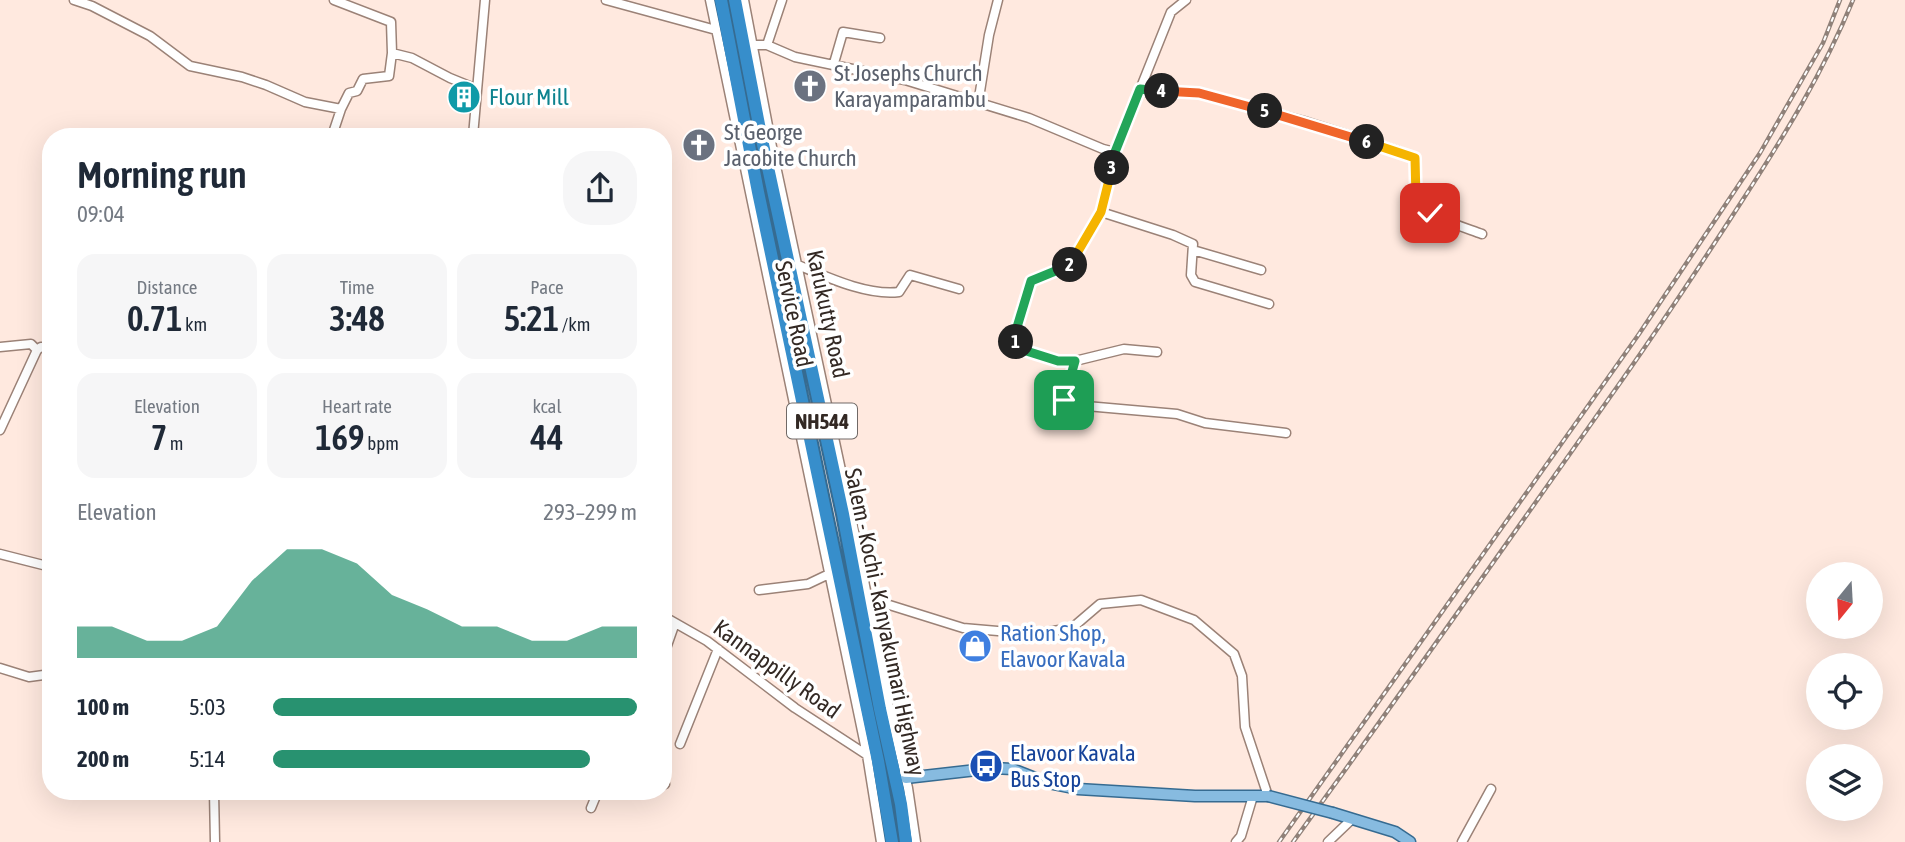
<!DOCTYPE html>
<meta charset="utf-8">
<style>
body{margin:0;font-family:"Asap Condensed",sans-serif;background:#f6f6f7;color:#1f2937;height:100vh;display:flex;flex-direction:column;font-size:26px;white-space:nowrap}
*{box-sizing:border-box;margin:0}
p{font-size:23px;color:#747a83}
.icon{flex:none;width:38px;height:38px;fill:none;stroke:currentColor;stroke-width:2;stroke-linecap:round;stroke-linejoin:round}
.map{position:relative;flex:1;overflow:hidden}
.drawer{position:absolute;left:42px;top:128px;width:630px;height:672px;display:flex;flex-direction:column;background:#fff;border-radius:28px;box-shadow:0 7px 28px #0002}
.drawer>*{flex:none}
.needle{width:46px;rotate:198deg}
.fabs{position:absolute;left:1806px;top:562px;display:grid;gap:14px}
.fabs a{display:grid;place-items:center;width:77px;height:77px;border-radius:50%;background:#fff;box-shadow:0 7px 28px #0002;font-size:35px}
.pin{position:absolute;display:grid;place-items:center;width:60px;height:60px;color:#fff;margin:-30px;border-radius:14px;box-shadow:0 4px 10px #0006}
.km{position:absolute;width:35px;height:35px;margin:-18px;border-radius:50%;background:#222;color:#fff;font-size:19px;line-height:35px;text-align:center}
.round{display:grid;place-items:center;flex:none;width:74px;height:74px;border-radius:28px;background:#f6f6f7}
.summary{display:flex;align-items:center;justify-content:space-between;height:119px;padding:0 35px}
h1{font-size:38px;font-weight:600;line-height:52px}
.figures{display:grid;grid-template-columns:repeat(3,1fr);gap:10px;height:119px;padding:7px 35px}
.figures div{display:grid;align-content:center;border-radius:18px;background:#f6f6f7;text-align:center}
.figures b{font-size:35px;font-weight:600}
.figures small{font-size:19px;font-weight:400}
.figures p{font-size:19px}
.chart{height:196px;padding:14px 35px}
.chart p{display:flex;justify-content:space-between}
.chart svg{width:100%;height:126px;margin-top:7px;fill:#289270;opacity:.7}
ul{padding:0 35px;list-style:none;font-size:23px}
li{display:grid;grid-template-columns:112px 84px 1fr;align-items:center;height:52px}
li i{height:18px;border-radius:9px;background:#289270}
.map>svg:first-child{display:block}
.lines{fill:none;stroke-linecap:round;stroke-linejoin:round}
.minor-casing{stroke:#9b8277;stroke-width:11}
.major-casing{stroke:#366b91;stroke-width:13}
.highway-casing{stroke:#366b91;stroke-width:16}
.minor{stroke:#fff;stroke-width:8}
.major{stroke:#87bbe0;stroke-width:10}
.highway{stroke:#378ecb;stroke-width:12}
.rail-casing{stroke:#908179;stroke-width:4.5}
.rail{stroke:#fff;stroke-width:2;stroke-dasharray:5;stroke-linecap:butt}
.major-bridge-casing{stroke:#366b91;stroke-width:13;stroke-linecap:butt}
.major-bridge{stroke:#87bbe0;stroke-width:10}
.split-1-casing{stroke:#fff;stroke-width:14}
.split-2-casing{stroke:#fff;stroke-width:14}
.split-3-casing{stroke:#fff;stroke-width:14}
.split-4-casing{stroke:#fff;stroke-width:14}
.split-5-casing{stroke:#fff;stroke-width:14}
.split-6-casing{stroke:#fff;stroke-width:14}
.split-7-casing{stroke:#fff;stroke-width:14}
.split-1{stroke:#22a559;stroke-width:9}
.split-2{stroke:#22a559;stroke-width:9}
.split-3{stroke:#f5b400;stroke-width:9}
.split-4{stroke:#22a559;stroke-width:9}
.split-5{stroke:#f0652b;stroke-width:9}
.split-6{stroke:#f0652b;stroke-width:9}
.split-7{stroke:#f5b400;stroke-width:9}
.labels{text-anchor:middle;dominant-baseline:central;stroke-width:7;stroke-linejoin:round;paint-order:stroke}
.shield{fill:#fff;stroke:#706966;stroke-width:2}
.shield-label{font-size:21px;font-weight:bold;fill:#332924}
.worship-label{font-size:23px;fill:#5b616d;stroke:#fff;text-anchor:start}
.culture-label{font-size:23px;fill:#0d838f;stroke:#fff;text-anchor:start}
.street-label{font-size:23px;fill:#332924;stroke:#fff}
.shop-label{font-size:23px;fill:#366cbe;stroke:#fff;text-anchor:start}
.transit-label{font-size:23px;fill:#164399;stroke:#fff;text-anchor:start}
</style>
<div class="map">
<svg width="1905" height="842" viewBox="0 0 1905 842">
<rect width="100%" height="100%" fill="#ffe9df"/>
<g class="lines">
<defs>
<path id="minor" d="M74 0 92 6 150 36 190 66 242 77 266 85 305 102 341 109 349 93 357 91 363 79 389 76 392 53 412 58 450 78 477 89
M334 0 391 22 392 53
M606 0 716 30
M710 0 867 755 881 842
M744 0 773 152 860 559 883 681 908 788 916 842
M753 45H767L795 57 905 80 1029 118 1103 149 1115 152 1171 12 1186 0
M767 45 782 0
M834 63 843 32 880 38
M1140 89 1199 93 1304 121 1398 151 1415 158C1418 171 1412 185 1416 197 1422 216 1464 227 1482 234
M978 104 989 35 998 0
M332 136 341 109
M473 136 485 0
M1115 152 1101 212 1071 264 1031 281 1014 337 1020 350 1058 361H1075L1124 349 1157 352
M1101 212 1173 235 1193 244 1191 275 1195 282 1269 304
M1193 250 1261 270
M798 265C827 277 867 296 899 292L910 275 959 289
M0 347 31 344 37 350
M1075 361 1064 400 1075 405 1177 414 1205 423 1286 433
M0 430 37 350 41 347 51 348
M0 554 51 567
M759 590 808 584 829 574
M867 598 963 628 1034 634 1072 628 1100 604 1141 600 1194 620 1234 654 1242 676 1245 727 1268 796
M663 616 707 641 795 708 867 755
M663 657 675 623
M0 668 29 677 51 674
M680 744 718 649
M663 783 665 784
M214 791 215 842
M591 808 598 791
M1236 842 1241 836 1253 796
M1328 842 1352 819
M1462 842 1491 789"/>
<path id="major" d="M906 778 994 768 1012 769 1048 783 1078 789 1195 796H1268
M1333 813 1395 832 1410 842"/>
<path id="highway" d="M721 0 758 192 878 761 892 842
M735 0 761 135 843 514 880 709 901 804 906 842"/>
</defs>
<use href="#minor" class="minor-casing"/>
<use href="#major" class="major-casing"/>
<use href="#highway" class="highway-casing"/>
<use href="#minor" class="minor"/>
<use href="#major" class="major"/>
<use href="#highway" class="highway"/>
<defs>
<path id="rail" d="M1279 842 1639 334 1760 153 1823 43 1840 0
M1293 842C1400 695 1505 546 1610 397 1655 334 1698 269 1740 204 1783 138 1823 73 1853 0"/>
</defs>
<use href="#rail" class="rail-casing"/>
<use href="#rail" class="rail"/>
<defs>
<path id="major-bridge" d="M1268 796 1333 813"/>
</defs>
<use href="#major-bridge" class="major-bridge-casing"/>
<use href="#major-bridge" class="major-bridge"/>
</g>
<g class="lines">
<defs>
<path id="split-1" d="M1016 342 1020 349 1058 361H1075L1064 400"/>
<path id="split-2" d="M1016 342 1014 337 1031 281 1070 265"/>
<path id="split-3" d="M1070 265 1101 212 1112 168"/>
<path id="split-4" d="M1112 168 1115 152 1140 89 1162 91"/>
<path id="split-5" d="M1162 91 1199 93 1265 111"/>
<path id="split-6" d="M1265 111 1367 142"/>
<path id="split-7" d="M1367 142 1415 158 1416 198 1430 213"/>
</defs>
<use href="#split-1" class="split-1-casing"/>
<use href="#split-2" class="split-2-casing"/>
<use href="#split-3" class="split-3-casing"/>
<use href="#split-4" class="split-4-casing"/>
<use href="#split-5" class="split-5-casing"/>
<use href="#split-6" class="split-6-casing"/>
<use href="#split-7" class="split-7-casing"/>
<use href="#split-1" class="split-1"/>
<use href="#split-2" class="split-2"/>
<use href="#split-3" class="split-3"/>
<use href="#split-4" class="split-4"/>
<use href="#split-5" class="split-5"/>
<use href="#split-6" class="split-6"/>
<use href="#split-7" class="split-7"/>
</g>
<defs>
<symbol id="church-disc" viewBox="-11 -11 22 22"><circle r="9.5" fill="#6b7280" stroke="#fff"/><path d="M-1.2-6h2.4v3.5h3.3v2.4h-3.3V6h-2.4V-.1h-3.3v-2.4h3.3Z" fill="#fff"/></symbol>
<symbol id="building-disc" viewBox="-11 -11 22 22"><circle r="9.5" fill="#0f9aa8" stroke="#fff"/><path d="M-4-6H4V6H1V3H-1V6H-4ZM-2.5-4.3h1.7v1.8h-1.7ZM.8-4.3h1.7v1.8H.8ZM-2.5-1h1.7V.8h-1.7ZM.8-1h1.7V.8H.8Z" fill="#fff"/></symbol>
<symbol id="shop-disc" viewBox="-11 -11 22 22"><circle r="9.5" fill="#3f7fe0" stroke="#fff"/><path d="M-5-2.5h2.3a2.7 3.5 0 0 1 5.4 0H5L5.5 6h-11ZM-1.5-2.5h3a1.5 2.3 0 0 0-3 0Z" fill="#fff"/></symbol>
<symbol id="bus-disc" viewBox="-11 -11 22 22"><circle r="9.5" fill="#1a4fb4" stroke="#fff"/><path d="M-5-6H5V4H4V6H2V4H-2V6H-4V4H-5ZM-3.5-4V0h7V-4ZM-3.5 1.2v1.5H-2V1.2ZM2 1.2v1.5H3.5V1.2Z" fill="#fff"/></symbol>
</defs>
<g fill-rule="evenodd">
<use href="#church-disc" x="791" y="67" width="38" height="38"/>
<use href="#building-disc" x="445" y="78" width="38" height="38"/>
<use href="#church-disc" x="680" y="126" width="38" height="38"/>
<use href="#shop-disc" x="956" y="627" width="38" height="38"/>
<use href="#bus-disc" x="967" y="747" width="38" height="38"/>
</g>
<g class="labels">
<rect class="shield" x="787" y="403.5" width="70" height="35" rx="5"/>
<g class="shield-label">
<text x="822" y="421">NH544</text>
</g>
<g class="worship-label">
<text x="834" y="73">St Josephs Church<tspan x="834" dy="26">Karayamparambu</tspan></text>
<text x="724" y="132">St George<tspan x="724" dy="26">Jacobite Church</tspan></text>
</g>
<g class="culture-label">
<text x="489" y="97">Flour Mill</text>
</g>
<g class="street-label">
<text transform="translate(794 314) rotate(78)">Service Road</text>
<text transform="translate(828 314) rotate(78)">Karukutty Road</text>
<text transform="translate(885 622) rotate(78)">Salem - Kochi - Kanyakumari Highway</text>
<text transform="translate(777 669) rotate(36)">Kannappilly Road</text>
</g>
<g class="shop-label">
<text x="1000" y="633">Ration Shop,<tspan x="1000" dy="26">Elavoor Kavala</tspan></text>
</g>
<g class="transit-label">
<text x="1010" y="753">Elavoor Kavala<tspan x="1010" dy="26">Bus Stop</tspan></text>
</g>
</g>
</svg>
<div class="fabs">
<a><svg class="needle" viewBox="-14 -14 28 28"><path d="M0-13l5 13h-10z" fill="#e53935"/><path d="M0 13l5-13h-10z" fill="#747a83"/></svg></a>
<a><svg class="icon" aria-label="locate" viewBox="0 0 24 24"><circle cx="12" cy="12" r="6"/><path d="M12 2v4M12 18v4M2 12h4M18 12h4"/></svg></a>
<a><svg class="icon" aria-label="layers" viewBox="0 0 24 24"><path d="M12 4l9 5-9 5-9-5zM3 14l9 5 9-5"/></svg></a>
</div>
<div class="pin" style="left:1064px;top:400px;background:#1e9e55"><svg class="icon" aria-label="arrive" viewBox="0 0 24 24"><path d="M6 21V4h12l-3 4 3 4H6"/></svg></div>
<div class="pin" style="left:1430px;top:213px;background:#d93025"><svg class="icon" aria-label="check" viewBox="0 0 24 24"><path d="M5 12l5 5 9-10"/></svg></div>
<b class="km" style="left:1016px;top:342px">1</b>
<b class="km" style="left:1070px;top:265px">2</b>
<b class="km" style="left:1112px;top:168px">3</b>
<b class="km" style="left:1162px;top:91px">4</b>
<b class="km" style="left:1265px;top:111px">5</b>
<b class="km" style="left:1367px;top:142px">6</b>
<section class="drawer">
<div class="summary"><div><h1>Morning run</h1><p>09:04</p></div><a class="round"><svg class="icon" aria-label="share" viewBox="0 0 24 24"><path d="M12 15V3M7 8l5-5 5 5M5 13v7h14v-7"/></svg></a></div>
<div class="figures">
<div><p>Distance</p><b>0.71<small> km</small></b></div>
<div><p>Time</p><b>3:48</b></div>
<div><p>Pace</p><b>5:21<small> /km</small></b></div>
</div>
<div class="figures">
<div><p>Elevation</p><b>7<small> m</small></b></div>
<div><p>Heart rate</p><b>169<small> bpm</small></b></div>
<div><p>kcal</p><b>44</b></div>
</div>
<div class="chart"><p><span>Elevation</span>293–299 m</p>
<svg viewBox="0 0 160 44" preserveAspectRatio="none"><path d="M0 44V33L10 33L20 38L30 38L40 33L50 17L60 6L70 6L80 11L90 22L100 27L110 33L120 33L130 38L140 38L150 33L160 33V44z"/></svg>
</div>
<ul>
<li><b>100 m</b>5:03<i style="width:100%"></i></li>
<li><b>200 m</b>5:14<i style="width:87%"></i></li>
</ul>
</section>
</div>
